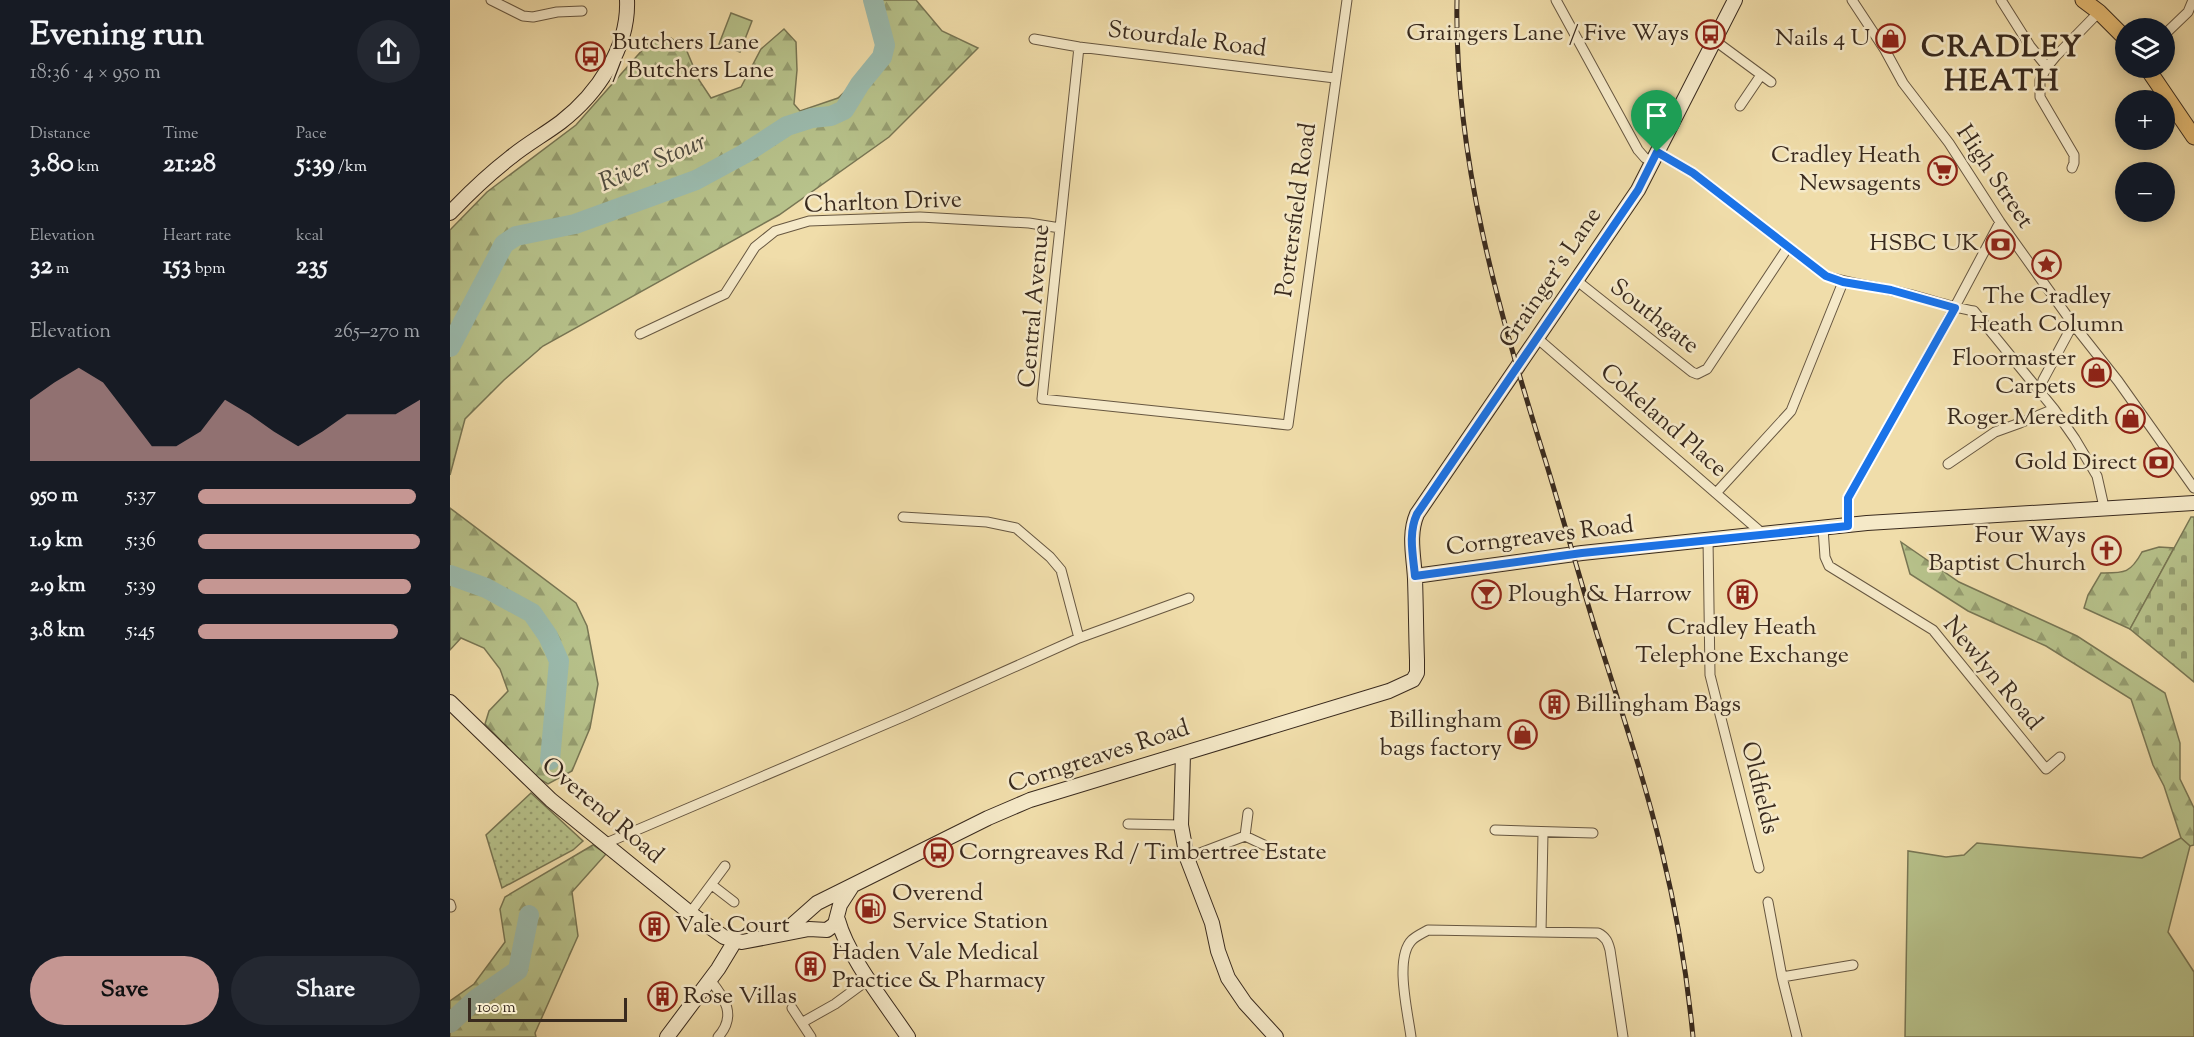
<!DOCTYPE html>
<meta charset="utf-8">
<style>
body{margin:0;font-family:"Sorts Mill Goudy",serif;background:#242831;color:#f1f3f6;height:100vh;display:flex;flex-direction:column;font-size:22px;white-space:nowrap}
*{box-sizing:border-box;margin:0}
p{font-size:20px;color:#9ea1a6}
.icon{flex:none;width:33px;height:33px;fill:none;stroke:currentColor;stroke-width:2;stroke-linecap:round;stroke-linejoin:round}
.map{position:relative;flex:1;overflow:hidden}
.sheet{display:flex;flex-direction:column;background:#171b24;width:450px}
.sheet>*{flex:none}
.controls{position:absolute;left:1665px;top:18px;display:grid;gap:12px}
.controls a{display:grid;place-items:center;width:60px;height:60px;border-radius:50%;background:#171b24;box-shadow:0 3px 15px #0003;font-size:30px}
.scale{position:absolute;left:18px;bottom:15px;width:159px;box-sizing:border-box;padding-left:6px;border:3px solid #392a1e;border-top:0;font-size:16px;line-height:21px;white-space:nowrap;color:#392a1e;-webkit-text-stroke:4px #f5e9c8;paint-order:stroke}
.pin{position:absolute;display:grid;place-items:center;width:51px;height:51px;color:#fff;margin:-62px -26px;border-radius:50% 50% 50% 0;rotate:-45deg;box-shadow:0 0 6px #0007}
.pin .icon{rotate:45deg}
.round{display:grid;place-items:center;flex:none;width:63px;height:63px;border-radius:32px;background:#242831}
.overview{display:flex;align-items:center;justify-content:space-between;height:102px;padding:0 30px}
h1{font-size:33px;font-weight:700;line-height:45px}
.stats{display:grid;grid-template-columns:repeat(3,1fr);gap:9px;height:102px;padding:6px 30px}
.stats div{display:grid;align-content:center}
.stats b{font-size:26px;font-weight:700}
.stats small{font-size:16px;font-weight:400}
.stats p{font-size:16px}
.chart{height:168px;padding:12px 30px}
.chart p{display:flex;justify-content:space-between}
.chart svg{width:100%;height:108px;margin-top:6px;fill:#c59692;opacity:.7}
.action{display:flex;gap:12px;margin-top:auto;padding:12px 30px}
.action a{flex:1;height:69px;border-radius:36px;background:#c59692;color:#111;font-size:24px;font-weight:700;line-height:69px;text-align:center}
.action a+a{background:#242831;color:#f1f3f6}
ul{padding:0 30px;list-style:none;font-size:20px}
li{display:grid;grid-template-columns:96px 72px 1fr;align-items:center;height:45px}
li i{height:15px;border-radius:8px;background:#c59692}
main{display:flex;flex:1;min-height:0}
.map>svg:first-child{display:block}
.grass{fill:url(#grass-dots);stroke:#787654;stroke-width:1.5}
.forest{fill:url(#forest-firs);stroke:#787654;stroke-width:1.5}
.cemetery{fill:url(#cemetery-stones);stroke:#787654;stroke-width:1.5}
.park{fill:#b7c28b;stroke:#787654;stroke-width:1.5}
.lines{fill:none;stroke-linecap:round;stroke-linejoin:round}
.river{stroke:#9bbbae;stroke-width:20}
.street-casing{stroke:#675741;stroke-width:11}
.secondary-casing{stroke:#392a1e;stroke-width:16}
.primary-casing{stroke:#392a1e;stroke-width:17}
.street{stroke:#f5e9c8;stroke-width:9}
.secondary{stroke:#f5e9c8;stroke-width:14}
.primary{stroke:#e8be75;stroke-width:15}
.rail-casing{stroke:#392a1e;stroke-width:5}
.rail{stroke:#f5e9c8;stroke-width:3;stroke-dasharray:9;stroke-linecap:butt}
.route-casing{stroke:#fff;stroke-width:12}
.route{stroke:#1a73e8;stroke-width:8}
.labels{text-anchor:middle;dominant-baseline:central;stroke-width:5;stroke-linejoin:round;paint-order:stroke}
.poi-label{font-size:24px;fill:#392a1e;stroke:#f5e9c8;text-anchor:end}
.street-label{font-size:24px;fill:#392a1e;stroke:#f5e9c8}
.water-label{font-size:26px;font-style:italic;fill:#524e42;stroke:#f5e9c8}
.district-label{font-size:30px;font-weight:bold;letter-spacing:1.5px;fill:#392a1e;stroke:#f5e9c8}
</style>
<main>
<section class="sheet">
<div class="overview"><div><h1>Evening run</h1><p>18:36 · 4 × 950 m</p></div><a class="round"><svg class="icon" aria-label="share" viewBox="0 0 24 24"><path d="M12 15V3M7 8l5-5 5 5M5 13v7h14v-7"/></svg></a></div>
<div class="stats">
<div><p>Distance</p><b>3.80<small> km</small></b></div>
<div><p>Time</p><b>21:28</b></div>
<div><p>Pace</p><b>5:39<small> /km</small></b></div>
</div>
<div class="stats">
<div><p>Elevation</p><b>32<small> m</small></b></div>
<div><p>Heart rate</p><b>153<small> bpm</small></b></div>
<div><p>kcal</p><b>235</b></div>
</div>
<div class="chart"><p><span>Elevation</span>265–270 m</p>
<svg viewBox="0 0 160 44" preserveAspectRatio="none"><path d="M0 44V19L10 12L20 6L30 12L40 25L50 38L60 38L70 32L80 19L90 25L100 32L110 38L120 32L130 25L140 25L150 25L160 19V44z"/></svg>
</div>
<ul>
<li><b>950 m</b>5:37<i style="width:98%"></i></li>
<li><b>1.9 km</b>5:36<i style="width:100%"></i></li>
<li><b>2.9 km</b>5:39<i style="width:96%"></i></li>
<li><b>3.8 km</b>5:45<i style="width:90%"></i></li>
</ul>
<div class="action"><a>Save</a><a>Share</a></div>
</section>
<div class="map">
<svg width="1744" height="1037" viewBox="0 0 1744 1037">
<defs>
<pattern id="grass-dots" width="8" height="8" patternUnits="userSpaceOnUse" patternTransform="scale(1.5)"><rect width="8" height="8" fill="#b7c28b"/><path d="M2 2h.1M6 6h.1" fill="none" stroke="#969e71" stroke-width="1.8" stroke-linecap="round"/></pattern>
<pattern id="forest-firs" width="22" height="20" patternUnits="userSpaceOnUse" patternTransform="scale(1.5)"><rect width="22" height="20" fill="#b7c28b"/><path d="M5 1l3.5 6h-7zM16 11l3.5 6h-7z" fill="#969e71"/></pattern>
<pattern id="cemetery-stones" width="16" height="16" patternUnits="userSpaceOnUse" patternTransform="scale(1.5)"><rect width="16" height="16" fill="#b7c28b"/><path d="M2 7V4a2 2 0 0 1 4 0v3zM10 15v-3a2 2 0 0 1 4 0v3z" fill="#969e71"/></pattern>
</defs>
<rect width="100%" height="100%" fill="#f0ddaa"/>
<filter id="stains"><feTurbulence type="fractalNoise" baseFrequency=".00333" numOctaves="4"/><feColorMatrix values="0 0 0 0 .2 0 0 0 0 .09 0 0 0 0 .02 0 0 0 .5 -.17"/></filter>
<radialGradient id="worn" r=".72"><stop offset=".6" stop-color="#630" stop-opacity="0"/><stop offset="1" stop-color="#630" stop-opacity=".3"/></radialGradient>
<path class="grass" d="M81 793 133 841 123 850 52 888 36 835Z"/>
<path class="forest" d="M423 0H466L492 31 528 48 439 137 329 215 93 346 54 380 15 419 0 475V230L37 192 126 125 202 39 221 38 236 49 249 80 261 98 291 87 311 49 334 29 346 42 347 70 344 104 350 111 388 98 432 57 435 45Z
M0 508 126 603 137 626 148 684 140 728 122 771 98 784 86 777 35 724 39 711 58 691 50 669 34 648 11 638 0 650Z
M1451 542 1509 582 1627 636 1715 693 1730 743V779L1744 808V845L1740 846 1731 838 1714 786 1703 765 1681 699 1596 646 1518 611 1460 574Z
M1709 547 1724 548 1680 629 1634 608 1638 595 1651 573C1674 573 1680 574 1692 552Z
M143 845 156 854 122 892 128 936 85 1033 86 1037H0V1001L24 984 55 942 50 909 55 897Z"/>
<path class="cemetery" d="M1741 517H1744V682L1680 629Z"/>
<path class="park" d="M281 13 302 21 290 52 269 44Z
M1731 838 1740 846 1718 932 1744 972V1037H1455L1458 851 1496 857 1514 855 1527 843 1692 858Z"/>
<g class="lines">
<path class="river" d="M0 347 54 244 66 236 125 224 246 180 294 154 337 126 362 118 381 116 394 110 410 84 432 57 435 45 423 0
M0 575 36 588 82 613 98 636 109 661 100 760
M0 1023 25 1000 68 970 79 915"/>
<defs>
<path id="street" d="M41 0 73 16 83 17 107 12 132 11
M1106 0 1188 150 1195 158 1203 162
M1402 0 1435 50 1453 83 1499 143 1550 222 1623 324 1668 381 1744 488
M1551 0 1580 46 1597 67
M1714 35 1738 12 1743 0
M584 39 629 47 885 78
M1264 40 1321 82
M629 47 592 399 838 425 897 0
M1290 106 1311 75
M1207 152 1243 173 1376 276C1397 283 1417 285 1439 290 1468 295 1495 306 1524 311L1604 409 1625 439 1647 476 1654 507
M1622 168 1624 163V155L1590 97V80L1597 67 1606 56 1649 12
M1126 280 1242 372 1247 374 1257 369 1338 247
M190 334 275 294 305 247 325 231 359 221 470 217 579 223 610 228
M1087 338 1313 534
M1593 380 1623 324
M1498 464 1545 432 1570 423 1604 409
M1267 492 1341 411 1393 282
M453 517 537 522 566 528 600 557 611 570 629 638
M1398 526V498L1492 331 1550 222
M1373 528 1375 557 1379 566 1483 630 1596 769 1610 757
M1258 539 1260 675 1309 868
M798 813 795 836 814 845
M678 824 731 825
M1045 830 1143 833
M154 844 457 715 629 638 739 598
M737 858 795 836
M262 885 284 902
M1318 902 1332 977 1347 1037
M0 904 1 907
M240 913 275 866
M1091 932 1093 833
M1332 977 1403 965
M260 980C275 998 287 1016 268 1037
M342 1008 361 1037
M353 1022 385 1004 419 979
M961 1037C958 1013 944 958 962 940 966 936 973 933 978 930L1148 933C1156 937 1158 942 1160 950L1173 1037"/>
<path id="secondary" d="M0 213C19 193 39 174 61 157 77 144 95 134 111 122 147 94 179 48 177 0
M965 576 1132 553 1417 523 1744 503
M0 702 101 800 240 913 274 937 292 942 359 929 377 930 385 924 390 905 401 888
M733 754 731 825 737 858 762 923 768 951 778 978 795 1003 826 1037
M388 920C398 957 436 1004 458 1037
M332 934 367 903 538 818 580 800 939 691 963 680 967 673V660C966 633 966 606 965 579 964 557 958 535 967 514L1188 190 1285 0
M217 1037 268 969 285 941"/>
<path id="primary" d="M1633 0 1649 12 1676 39
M1697 68 1744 137"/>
</defs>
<use href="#street" class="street-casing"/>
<use href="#secondary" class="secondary-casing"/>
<use href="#primary" class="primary-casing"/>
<use href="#street" class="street"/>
<use href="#secondary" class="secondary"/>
<use href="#primary" class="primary"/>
<defs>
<path id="rail" d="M1007 0C1004 157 1048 308 1094 456 1112 514 1128 573 1146 631 1169 704 1194 777 1212 852 1227 913 1237 975 1243 1037"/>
</defs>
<use href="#rail" class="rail-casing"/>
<use href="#rail" class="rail"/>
</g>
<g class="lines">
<defs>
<path id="route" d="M1207 152 1243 173 1376 276 1393 282 1441 290 1505 308 1398 498V526L1132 553 965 576C963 555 958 533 967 514L1188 190Z"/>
</defs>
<use href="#route" class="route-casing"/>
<use href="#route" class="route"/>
</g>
<defs>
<symbol id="bus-ring" viewBox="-11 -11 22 22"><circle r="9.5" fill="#f5e9c8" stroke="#8f2418" stroke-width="1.5"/><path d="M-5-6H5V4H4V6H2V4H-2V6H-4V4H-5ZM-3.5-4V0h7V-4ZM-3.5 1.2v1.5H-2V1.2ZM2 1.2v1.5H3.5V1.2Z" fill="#8f2418"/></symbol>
<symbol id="shop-ring" viewBox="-11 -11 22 22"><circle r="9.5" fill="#f5e9c8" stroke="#8f2418" stroke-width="1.5"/><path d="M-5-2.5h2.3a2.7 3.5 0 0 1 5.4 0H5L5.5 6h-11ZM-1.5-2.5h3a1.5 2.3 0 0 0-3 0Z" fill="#8f2418"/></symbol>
<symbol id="supermarket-ring" viewBox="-11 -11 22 22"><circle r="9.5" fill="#f5e9c8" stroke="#8f2418" stroke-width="1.5"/><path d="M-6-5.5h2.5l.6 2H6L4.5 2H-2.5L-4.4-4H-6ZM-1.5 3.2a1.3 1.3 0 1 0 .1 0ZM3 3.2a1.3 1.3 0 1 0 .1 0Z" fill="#8f2418"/></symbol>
<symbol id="bank-ring" viewBox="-11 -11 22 22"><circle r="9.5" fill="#f5e9c8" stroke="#8f2418" stroke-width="1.5"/><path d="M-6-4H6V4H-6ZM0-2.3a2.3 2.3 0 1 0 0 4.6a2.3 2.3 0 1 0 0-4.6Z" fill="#8f2418"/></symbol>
<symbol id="sight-ring" viewBox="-11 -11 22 22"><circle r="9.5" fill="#f5e9c8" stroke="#8f2418" stroke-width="1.5"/><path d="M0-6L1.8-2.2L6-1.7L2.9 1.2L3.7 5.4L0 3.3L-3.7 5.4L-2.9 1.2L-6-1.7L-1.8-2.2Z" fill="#8f2418"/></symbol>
<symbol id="church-ring" viewBox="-11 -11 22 22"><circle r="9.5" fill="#f5e9c8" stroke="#8f2418" stroke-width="1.5"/><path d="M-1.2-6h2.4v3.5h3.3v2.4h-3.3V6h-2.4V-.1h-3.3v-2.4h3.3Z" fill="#8f2418"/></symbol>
<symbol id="bar-ring" viewBox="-11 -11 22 22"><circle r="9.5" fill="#f5e9c8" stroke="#8f2418" stroke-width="1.5"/><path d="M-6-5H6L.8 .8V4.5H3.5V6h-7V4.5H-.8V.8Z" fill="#8f2418"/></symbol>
<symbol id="building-ring" viewBox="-11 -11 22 22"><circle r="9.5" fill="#f5e9c8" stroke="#8f2418" stroke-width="1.5"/><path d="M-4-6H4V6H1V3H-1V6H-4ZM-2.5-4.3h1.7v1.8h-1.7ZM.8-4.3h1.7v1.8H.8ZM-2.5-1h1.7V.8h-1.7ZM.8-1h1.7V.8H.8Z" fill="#8f2418"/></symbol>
<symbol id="fuel-ring" viewBox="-11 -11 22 22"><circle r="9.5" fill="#f5e9c8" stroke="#8f2418" stroke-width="1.5"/><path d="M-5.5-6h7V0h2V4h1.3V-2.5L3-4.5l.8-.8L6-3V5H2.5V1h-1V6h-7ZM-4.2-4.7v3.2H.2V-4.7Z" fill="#8f2418"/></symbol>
</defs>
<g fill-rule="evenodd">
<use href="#bus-ring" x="1244" y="18" width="33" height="33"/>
<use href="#shop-ring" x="1424" y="22" width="33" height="33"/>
<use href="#bus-ring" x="124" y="40" width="33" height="33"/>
<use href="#supermarket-ring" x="1476" y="154" width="33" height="33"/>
<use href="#bank-ring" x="1534" y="228" width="33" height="33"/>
<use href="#sight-ring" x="1580" y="248" width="33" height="33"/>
<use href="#shop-ring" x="1630" y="356" width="33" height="33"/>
<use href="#shop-ring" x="1664" y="402" width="33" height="33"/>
<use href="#bank-ring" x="1692" y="446" width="33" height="33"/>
<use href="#church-ring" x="1640" y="534" width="33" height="33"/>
<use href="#bar-ring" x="1020" y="578" width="33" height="33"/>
<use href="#building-ring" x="1276" y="578" width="33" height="33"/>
<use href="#building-ring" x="1088" y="688" width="33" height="33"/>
<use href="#shop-ring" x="1056" y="718" width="33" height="33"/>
<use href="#bus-ring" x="472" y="836" width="33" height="33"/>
<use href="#fuel-ring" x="404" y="892" width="33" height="33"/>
<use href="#building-ring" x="188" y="910" width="33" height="33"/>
<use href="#building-ring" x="344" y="950" width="33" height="33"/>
<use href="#building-ring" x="196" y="980" width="33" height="33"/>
</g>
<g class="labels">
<g class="poi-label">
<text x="1239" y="34">Graingers Lane / Five Ways</text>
<text x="1420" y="39">Nails 4 U</text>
<text x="162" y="43" text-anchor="start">Butchers Lane<tspan x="162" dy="28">/ Butchers Lane</tspan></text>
<text x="1471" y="156">Cradley Heath<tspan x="1471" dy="28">Newsagents</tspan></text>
<text x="1529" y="244">HSBC UK</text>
<text x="1597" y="297" text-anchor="middle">The Cradley<tspan x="1597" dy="28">Heath Column</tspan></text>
<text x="1626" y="359">Floormaster<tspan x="1626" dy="28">Carpets</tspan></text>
<text x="1659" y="418">Roger Meredith</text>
<text x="1687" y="463">Gold Direct</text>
<text x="1636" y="536">Four Ways<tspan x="1636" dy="28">Baptist Church</tspan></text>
<text x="1058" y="595" text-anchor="start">Plough &amp; Harrow</text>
<text x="1292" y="628" text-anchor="middle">Cradley Heath<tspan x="1292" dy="28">Telephone Exchange</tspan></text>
<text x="1126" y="705" text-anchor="start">Billingham Bags</text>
<text x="1052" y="721">Billingham<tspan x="1052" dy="28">bags factory</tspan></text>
<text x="509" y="853" text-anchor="start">Corngreaves Rd / Timbertree Estate</text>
<text x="442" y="894" text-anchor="start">Overend<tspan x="442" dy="28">Service Station</tspan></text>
<text x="225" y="926" text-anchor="start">Vale Court</text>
<text x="382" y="953" text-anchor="start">Haden Vale Medical<tspan x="382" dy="28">Practice &amp; Pharmacy</tspan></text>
<text x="233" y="997" text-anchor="start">Rose Villas</text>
</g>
<g class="street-label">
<text transform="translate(737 40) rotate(7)">Stourdale Road</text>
<text transform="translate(1544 177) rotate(56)">High Street</text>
<text transform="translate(433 203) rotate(-2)">Charlton Drive</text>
<text transform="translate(847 210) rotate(-82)">Portersfield Road</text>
<text transform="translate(1101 278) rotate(-56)">Grainger's Lane</text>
<text transform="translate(585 306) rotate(-85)">Central Avenue</text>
<text transform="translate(1204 317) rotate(38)">Southgate</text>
<text transform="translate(1213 421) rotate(41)">Cokeland Place</text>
<text transform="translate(1090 537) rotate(-7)">Corngreaves Road</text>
<text transform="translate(1542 674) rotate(50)">Newlyn Road</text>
<text transform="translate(649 757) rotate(-18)">Corngreaves Road</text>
<text transform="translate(1309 788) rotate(76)">Oldfields</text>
<text transform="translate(152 811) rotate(40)">Overend Road</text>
</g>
<g class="water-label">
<text transform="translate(203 163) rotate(-23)">River Stour</text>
</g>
<g class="district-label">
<text x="1552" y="48">CRADLEY<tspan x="1552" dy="34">HEATH</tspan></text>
</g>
</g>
<rect width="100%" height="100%" filter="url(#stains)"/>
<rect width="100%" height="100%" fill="url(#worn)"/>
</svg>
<div class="controls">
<a><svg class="icon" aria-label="layers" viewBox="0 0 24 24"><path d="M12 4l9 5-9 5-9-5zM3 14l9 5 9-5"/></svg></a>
<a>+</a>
<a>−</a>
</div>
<div class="scale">100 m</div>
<div class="pin" style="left:1207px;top:152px;background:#1e9e55"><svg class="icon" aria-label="arrive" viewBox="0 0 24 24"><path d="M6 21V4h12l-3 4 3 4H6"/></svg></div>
</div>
</main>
